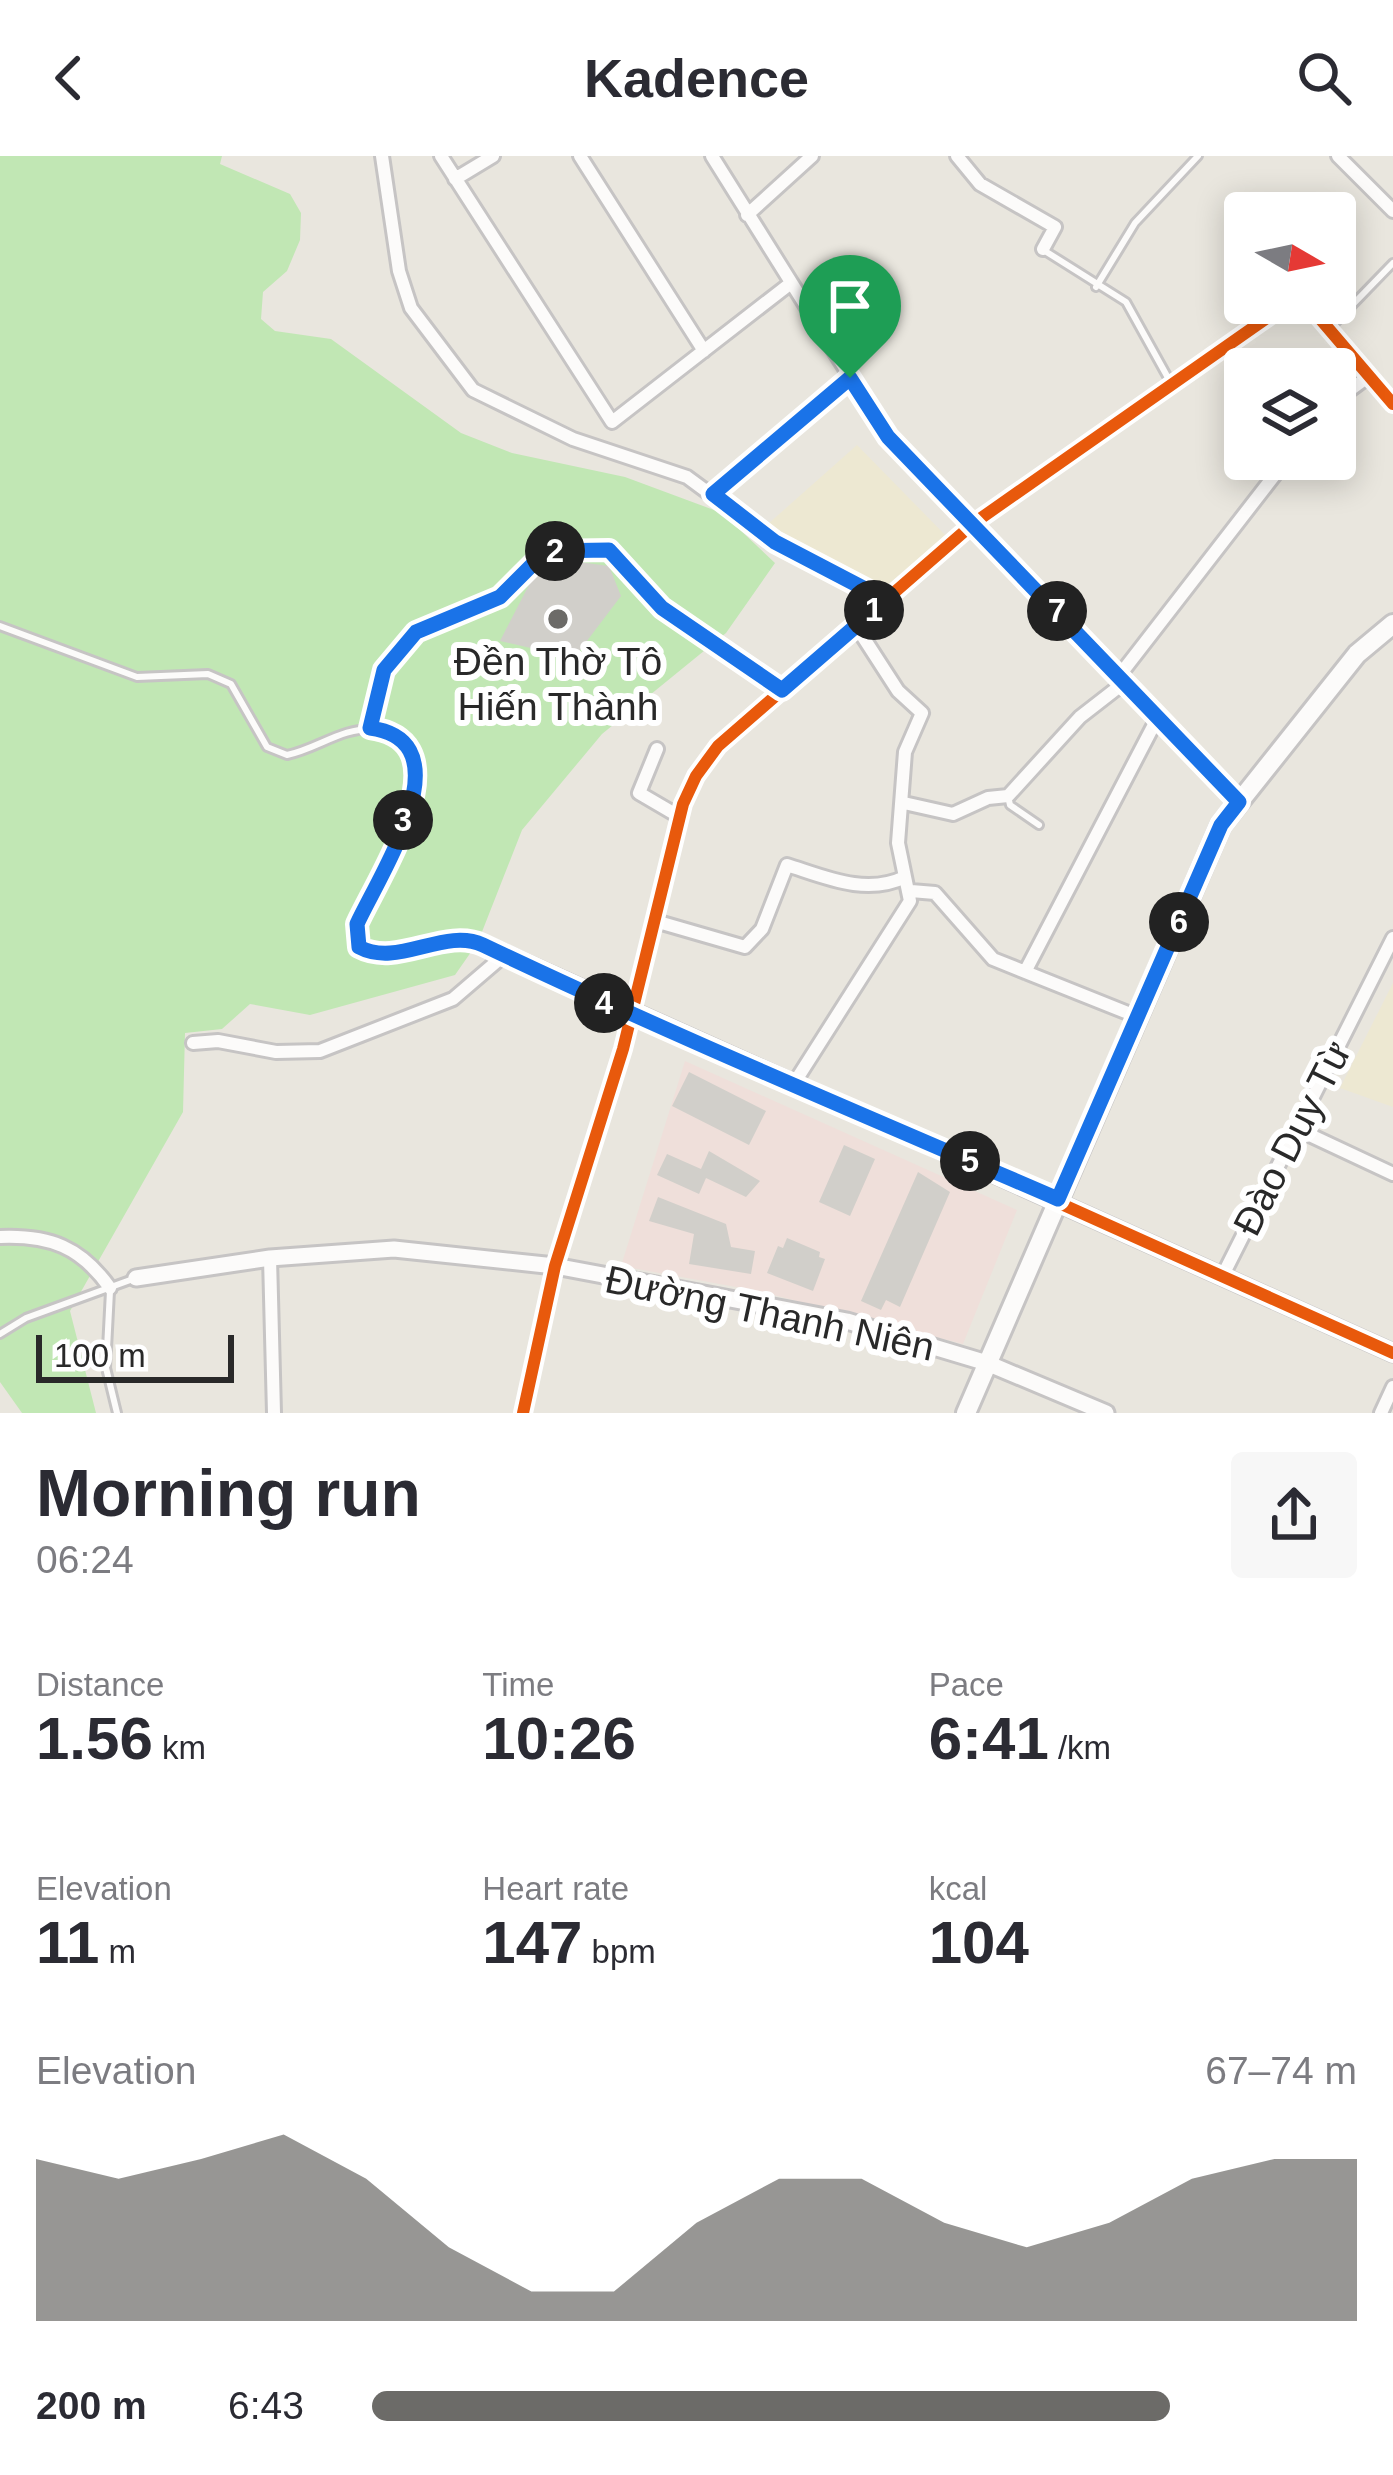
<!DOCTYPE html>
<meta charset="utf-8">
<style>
body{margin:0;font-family:Helvetica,sans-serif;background:#f7f7f7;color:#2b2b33;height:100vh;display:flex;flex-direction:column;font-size:45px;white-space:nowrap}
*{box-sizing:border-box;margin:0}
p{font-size:39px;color:#7c7c81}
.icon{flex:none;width:66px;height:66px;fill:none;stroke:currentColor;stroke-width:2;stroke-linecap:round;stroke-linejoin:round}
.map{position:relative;height:1257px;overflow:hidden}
.panel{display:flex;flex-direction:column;background:#fff;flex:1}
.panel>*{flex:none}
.needle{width:78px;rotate:99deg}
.fabs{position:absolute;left:1224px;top:36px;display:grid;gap:24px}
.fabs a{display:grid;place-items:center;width:132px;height:132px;border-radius:12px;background:#fff;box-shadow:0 6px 30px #0003;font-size:60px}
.scale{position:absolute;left:36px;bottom:30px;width:198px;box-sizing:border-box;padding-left:12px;border:6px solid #292929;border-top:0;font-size:33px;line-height:42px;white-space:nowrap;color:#292929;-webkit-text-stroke:9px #fff;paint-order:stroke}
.pin{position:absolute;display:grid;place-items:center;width:102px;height:102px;color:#fff;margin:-123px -51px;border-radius:50% 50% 50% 0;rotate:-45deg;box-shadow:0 0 12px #0007}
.pin .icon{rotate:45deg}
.km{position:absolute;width:60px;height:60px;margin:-30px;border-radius:50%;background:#222;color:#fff;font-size:33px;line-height:60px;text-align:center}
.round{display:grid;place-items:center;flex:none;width:126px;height:126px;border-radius:12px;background:#f7f7f7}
.summary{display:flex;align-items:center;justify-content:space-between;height:204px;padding:0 36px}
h1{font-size:66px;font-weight:600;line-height:90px}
.stats{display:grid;grid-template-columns:repeat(3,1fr);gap:18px;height:204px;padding:12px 36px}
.stats div{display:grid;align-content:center}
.stats b{font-size:60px;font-weight:600}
.stats small{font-size:33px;font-weight:400}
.stats p{font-size:33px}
.chart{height:336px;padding:24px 36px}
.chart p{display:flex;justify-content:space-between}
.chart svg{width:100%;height:216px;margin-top:12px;fill:#6c6b68;opacity:.7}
ul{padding:0 36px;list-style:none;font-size:39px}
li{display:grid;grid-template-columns:192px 144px 1fr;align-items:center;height:90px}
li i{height:30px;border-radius:15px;background:#6c6b68}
header{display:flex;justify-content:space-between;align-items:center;height:156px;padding:0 36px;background:#fff;font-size:54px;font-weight:600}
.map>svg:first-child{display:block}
.education{fill:#ede8d2}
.medical{fill:#efdfda}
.green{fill:#c1e7b4}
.building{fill:#d1cfca}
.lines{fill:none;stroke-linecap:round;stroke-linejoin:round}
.service-casing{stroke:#c6c4c4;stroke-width:12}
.minor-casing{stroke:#c6c4c4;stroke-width:18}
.tertiary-casing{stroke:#c6c4c4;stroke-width:21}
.secondary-casing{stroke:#c6c4c4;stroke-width:24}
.service{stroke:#fcfbfa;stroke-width:6}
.minor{stroke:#fcfbfa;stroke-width:12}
.tertiary{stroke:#fcfbfa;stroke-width:15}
.secondary{stroke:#fcfbfa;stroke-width:18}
.cycleway-casing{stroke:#fff;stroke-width:20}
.cycleway{stroke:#e8590c;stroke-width:12}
.route-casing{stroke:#fff;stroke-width:24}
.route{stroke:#1a73e8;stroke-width:15}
.poi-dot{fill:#6c6b68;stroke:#fff;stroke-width:4.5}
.labels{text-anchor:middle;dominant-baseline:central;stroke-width:12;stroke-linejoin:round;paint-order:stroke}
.poi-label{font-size:39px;fill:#292929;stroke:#fff}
.street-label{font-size:39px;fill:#292929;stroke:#fff}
</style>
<header><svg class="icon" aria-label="back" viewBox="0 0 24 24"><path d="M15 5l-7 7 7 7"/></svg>Kadence<svg class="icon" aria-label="search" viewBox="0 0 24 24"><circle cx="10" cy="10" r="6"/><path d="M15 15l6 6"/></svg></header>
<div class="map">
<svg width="1393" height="1257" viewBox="0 0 1393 1257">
<rect width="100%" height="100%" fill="#e9e6de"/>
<path class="education" d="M857 289 952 386 864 444 768 368Z
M1393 827V951L1340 932Z"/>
<path class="medical" d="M685 905 1017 1054 963 1188 758 1135 621 1110Z"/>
<path class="green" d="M0 0H222L220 8 290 38 301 57 300 84 287 115 263 136 261 163 275 175 331 183 461 277 512 297 625 321 722 357 775 407 726 477 602 578 522 674 478 786 455 819 310 859 250 848 222 873 185 877 183 956 70 1155 96 1257H22L0 1226Z"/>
<path class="building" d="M549 402 609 410 621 440 574 502 500 485 535 417Z
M689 916 766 955 749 989 672 950Z
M844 989 875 1003 850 1060 819 1046Z
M709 995 760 1025 746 1041 706 1022 699 1038 657 1019 667 998 701 1013Z
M918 1016 950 1036 900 1151 886 1144 881 1154 861 1145Z
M658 1041 726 1068 731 1091 755 1095 751 1118 689 1108 694 1078 649 1065Z
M787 1082 820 1096 819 1101 825 1103 813 1135 767 1117 778 1090 783 1092Z"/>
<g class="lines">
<defs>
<path id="service" d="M1045 95 1126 146 1172 229
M1096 131 1135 67 1198 0
M1329 173 1393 107
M0 470 137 521 208 518 231 528 267 591 287 599C317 593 342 571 375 573 467 577 375 728 357 768L359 791 373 798 477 786
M370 572 384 514 416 476 500 441 546 395 609 394 662 452 779 532
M1008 640 1010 649 1039 669
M110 1135 106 1212 117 1257
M0 1178 26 1162 133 1123"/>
<path id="minor" d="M382 0 399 115 411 152 473 234 573 283 687 321 775 386 886 444
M441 0 612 266 791 127
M580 0 704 195
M712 0 888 281 1239 646
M957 0 980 28 1055 71 1043 93
M1338 0 1393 55
M455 23 493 0
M747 59 812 0
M1335 245 1369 220
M713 338 851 222
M1119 520 1287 303
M657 593 639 637 680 661
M904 647 953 658 988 642 1008 640 1080 561 1125 526
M911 735 935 737 993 803 1138 861
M655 765 745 791 762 773 787 709C825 721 866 740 905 721
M1025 816 1158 561
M193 887 218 885 276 896 320 895 453 843 502 801
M793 929 910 745 898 687 905 596 922 557 898 535 856 470
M1297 973 1393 1018
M0 1081C50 1079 81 1091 110 1132
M270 1102 274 1257
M1224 1117 1393 782
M523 1257 555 1110 623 893 683 648 696 620 718 590 974 367 1281 152 1310 151 1393 248
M1381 1257 1393 1231"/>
<path id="tertiary" d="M478 786 1393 1197
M136 1122 270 1102 394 1093 555 1110 847 1165 987 1207 1106 1257"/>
<path id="secondary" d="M966 1257 1221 669 1357 498 1393 468"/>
</defs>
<use href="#service" class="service-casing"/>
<use href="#minor" class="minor-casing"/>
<use href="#tertiary" class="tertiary-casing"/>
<use href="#secondary" class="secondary-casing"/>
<use href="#service" class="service"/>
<use href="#minor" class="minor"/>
<use href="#tertiary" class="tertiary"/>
<use href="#secondary" class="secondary"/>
<defs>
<path id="cycleway" d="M478 786 1393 1197
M523 1257 555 1110 623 893 683 648 696 620 718 590 974 367 1281 152 1310 151 1393 248"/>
</defs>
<use href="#cycleway" class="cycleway-casing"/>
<use href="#cycleway" class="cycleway"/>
</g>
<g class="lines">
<defs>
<path id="route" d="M850 222 888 281 1239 646 1221 669 1058 1043C866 960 672 879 483 789 444 771 398 812 359 791L357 768C380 718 468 585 370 572L384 514 416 476 500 441 546 395 609 394 662 452 782 534 886 444 775 386 713 338Z"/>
</defs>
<use href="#route" class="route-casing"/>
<use href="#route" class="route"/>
</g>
<circle class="poi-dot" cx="558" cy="463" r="12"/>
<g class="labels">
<g class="poi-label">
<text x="558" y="505">Đền Thờ Tô<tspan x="558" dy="45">Hiến Thành</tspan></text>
</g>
<g class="street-label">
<text transform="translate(1292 982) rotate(-63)">Đào Duy Từ</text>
<text transform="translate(770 1157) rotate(12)">Đường Thanh Niên</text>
</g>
</g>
</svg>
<div class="fabs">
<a><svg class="needle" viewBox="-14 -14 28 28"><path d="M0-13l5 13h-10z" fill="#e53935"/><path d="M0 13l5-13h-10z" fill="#7c7c81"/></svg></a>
<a><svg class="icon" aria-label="layers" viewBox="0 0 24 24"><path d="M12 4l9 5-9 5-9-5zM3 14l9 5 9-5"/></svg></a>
</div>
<div class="scale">100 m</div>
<div class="pin" style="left:850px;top:222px;background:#1e9e55"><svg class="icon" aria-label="arrive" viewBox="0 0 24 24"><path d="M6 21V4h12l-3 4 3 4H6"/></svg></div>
<b class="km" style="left:874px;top:454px">1</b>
<b class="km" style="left:555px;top:395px">2</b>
<b class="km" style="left:403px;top:664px">3</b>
<b class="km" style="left:604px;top:847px">4</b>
<b class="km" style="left:970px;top:1005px">5</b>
<b class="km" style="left:1179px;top:766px">6</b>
<b class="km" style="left:1057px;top:455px">7</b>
</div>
<section class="panel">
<div class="summary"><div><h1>Morning run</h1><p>06:24</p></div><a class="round"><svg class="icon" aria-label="share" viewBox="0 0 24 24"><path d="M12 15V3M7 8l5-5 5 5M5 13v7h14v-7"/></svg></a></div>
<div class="stats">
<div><p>Distance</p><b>1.56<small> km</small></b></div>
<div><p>Time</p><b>10:26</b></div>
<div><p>Pace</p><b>6:41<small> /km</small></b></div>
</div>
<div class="stats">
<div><p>Elevation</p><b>11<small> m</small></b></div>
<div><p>Heart rate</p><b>147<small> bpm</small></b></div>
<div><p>kcal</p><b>104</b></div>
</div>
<div class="chart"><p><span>Elevation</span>67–74 m</p>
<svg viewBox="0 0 160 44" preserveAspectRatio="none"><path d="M0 44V11L10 15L20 11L30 6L40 15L50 29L60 38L70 38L80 24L90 15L100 15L110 24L120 29L130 24L140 15L150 11L160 11V44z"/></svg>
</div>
<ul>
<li><b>200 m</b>6:43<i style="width:81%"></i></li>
</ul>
</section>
